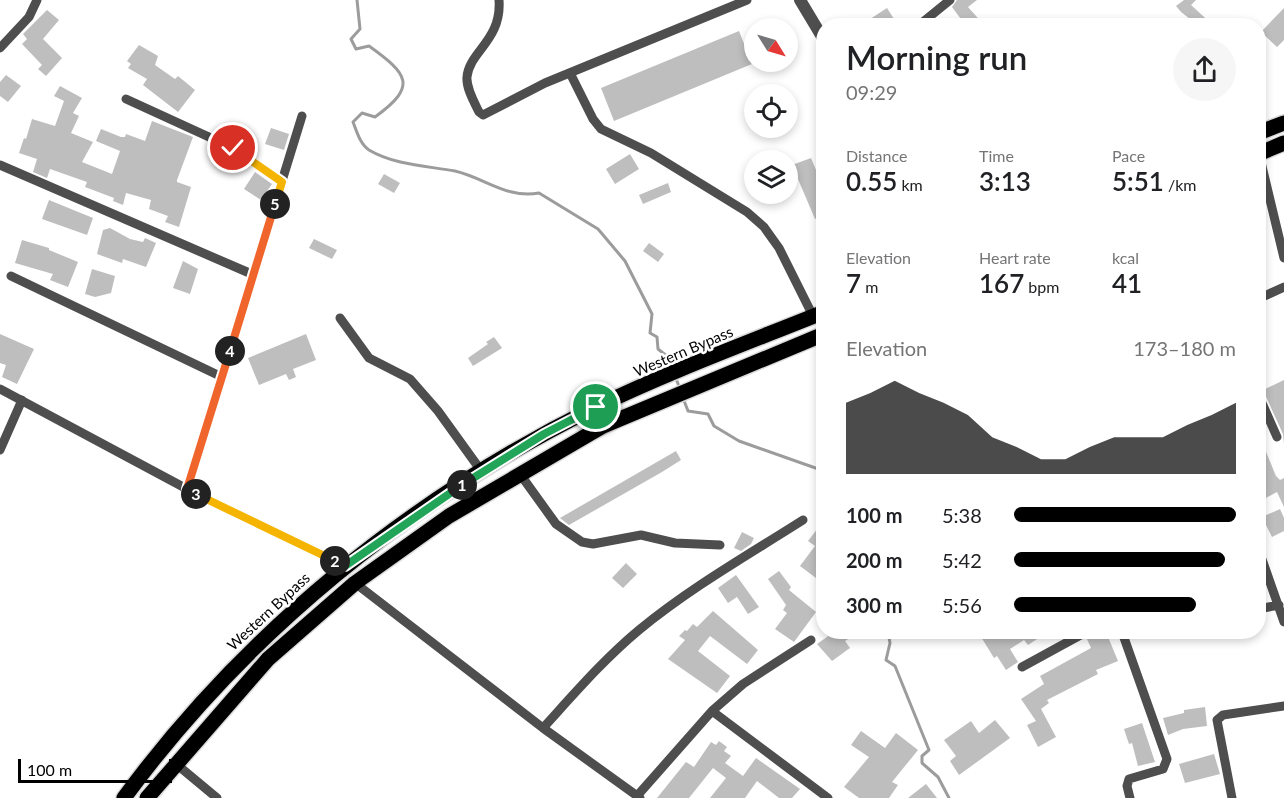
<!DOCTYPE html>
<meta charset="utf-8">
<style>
body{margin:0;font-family:Lato,sans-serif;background:#f6f6f6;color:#202124;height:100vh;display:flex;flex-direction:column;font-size:22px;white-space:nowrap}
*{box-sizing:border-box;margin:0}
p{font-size:20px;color:#757577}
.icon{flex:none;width:33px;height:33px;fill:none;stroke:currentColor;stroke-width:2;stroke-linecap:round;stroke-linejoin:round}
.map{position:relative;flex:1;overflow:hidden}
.panel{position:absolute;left:816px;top:18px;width:450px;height:621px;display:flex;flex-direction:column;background:#fff;border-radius:24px;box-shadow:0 3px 9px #0003}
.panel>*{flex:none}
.needle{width:39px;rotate:127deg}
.buttons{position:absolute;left:744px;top:18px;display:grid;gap:12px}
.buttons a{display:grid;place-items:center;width:54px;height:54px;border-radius:50%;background:#fff;box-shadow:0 3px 9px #0003;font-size:30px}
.scale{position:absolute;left:18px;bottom:15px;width:154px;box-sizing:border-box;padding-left:6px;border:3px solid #000;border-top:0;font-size:16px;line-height:21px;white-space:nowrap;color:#000;-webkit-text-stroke:4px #fff;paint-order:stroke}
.pin{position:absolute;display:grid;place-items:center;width:51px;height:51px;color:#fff;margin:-26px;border:3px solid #fff;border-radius:50%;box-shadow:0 2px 6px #0007}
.km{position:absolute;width:30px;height:30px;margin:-15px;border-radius:50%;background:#222;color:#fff;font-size:16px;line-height:30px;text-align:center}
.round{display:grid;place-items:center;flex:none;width:63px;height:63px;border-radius:32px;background:#f6f6f6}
.head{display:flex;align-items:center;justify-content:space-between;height:102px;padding:0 30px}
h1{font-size:33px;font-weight:600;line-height:45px}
.stats{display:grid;grid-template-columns:repeat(3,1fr);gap:9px;height:102px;padding:6px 30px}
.stats div{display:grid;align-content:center}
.stats b{font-size:26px;font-weight:600}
.stats small{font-size:16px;font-weight:400}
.stats p{font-size:16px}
.chart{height:168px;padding:12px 30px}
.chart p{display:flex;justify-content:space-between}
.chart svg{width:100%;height:108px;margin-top:6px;fill:#000;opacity:.7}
ul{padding:0 30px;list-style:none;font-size:20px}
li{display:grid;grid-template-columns:96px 72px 1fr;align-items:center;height:45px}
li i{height:15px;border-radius:8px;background:#000}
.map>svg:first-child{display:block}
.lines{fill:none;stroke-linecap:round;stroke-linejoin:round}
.stream{stroke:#9c9c9c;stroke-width:3}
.building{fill:#bebebe}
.primary-casing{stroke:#dbdbdb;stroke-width:18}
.minor{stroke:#4e4e4e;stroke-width:9}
.tertiary{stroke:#4e4e4e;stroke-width:12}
.primary{stroke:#000;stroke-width:15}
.split-1-casing{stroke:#fff;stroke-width:12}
.split-2-casing{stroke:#fff;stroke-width:12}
.split-3-casing{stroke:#fff;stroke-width:12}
.split-4-casing{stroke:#fff;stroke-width:12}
.split-5-casing{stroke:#fff;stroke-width:12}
.split-6-casing{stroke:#fff;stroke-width:12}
.split-1{stroke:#22a559;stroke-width:8}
.split-2{stroke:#22a559;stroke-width:8}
.split-3{stroke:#f5b400;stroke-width:8}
.split-4{stroke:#f0652b;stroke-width:8}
.split-5{stroke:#f0652b;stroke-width:8}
.split-6{stroke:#f5b400;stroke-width:8}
.labels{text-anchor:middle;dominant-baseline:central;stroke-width:5;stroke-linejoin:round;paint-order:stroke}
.street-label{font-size:15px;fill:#000;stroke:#fff}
</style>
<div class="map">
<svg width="1284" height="798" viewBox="0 0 1284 798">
<rect width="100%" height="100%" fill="#fff"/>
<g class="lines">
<path class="stream" d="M357 0 360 29 351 39 356 49 369 46C408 74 418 86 375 117L362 113 353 122C357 132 360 144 369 150 394 165 427 166 455 171 485 178 507 199 539 193L598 229 625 261 652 314 650 333 657 337 658 349 668 357 672 367
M675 376 680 389
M683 398 688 411 708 414 714 426 739 441 824 471
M888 632 890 643 886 660 895 666 929 750 922 756V763L938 777 949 798"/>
</g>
<path class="building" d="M957 0H977L968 7 985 26H966L952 7Z
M1184 0H1196L1191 5 1214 26H1199L1181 12 1176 6Z
M887 8 896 22 890 26H875L870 19Z
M1284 8V40L1277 47 1261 32Z
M47 10 59 20 43 39 62 58 46 76 38 69 42 65 22 44 27 39 23 34Z
M739 31 752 64 614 121 601 88Z
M139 45 158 56 155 65 175 79 178 76 195 90 178 112 143 85 147 79 128 68 131 64 127 61Z
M6 75 21 86 8 102 0 96V82Z
M60 86 82 98 73 113 79 116 71 133 93 142 82 162 112 174 120 151 96 141 101 129 121 137H125L126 134 145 141 152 121 193 137 177 180V182L191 187 179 227 165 222 168 216 149 209 151 200 126 193 123 205 113 201 114 198 85 187 87 182 50 169 47 178 33 172 37 159 19 153 24 138 26 139 32 119 55 126 64 101 54 96Z
M271 128 289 134 284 150 265 144Z
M630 154 639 169 615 184 606 169Z
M811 158 824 189V215L815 219 792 165Z
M255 172 272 184 261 200 244 189Z
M384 174 400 183 394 193 378 184Z
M668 183 671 192 643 204 639 195Z
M49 200 93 218 87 235 42 219Z
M110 228 130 239 143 242 145 238 156 243 146 267 123 259 122 263 97 254 103 230Z
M314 239 337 250 332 259 309 248Z
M22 240 49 248V250L78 262 68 287 50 280 53 274 15 263Z
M649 243 664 254 658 262 643 251Z
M183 261 198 269 190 294 173 288Z
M92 269 115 276 111 293 95 297 85 294Z
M0 334 34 349 17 384 2 377 6 365 0 363Z
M306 334 316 360 293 369 296 377 289 380 286 374 259 385 248 358Z
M494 337 502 348 473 366 468 358 488 344 486 342Z
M1284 380V444L1283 434 1263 390Z
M1259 435 1276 476 1280 480 1284 478V507L1277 492 1258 502Z
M676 451 681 460 662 472 569 525 560 518Z
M1280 509 1284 518V531L1272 537 1262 517Z
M824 520V568L816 578 800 566 815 546 808 541Z
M742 532 754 538 751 544 741 551 734 548Z
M626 563 637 574 623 588 612 578Z
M779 571 791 587 789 590 816 612 794 642 775 629 787 613 783 610 786 605 768 579Z
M736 575 759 607 748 614 737 597 728 603 718 588Z
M713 611 758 650 747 664 710 636 698 651 730 676 717 693 668 659 685 640 679 636 685 630 687 631 693 624 697 627Z
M834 632H859L845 641 850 648 832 661 817 644Z
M978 632H1048L1028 645 1024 640 1010 649 1018 662 1006 670 997 656 994 658Z
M1106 632 1118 661 1096 670 1098 674 1047 700 1049 703 1041 709 1056 737 1038 747 1027 725 1036 721 1021 699 1044 684 1040 676 1091 648 1087 639Z
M1205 707 1207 726 1183 729 1168 735 1163 718 1184 713V710Z
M995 720 1010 738 959 775 950 761 956 756 944 740 971 721 979 733Z
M1142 723 1155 762 1138 766 1132 743 1129 744 1124 729Z
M861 731 885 748 896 733 918 750 892 782 898 785 889 798H859L844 787 869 757 851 745Z
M719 741 727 747 724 751 731 756 725 763 743 776 756 758 800 789 792 798H779L757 781 745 798H710L726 778 713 768 689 798H657L686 762 694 767 711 742 716 745Z
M1214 754 1220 774 1185 783 1179 764Z
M926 784 937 798H908Z"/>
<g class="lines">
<defs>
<path id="primary" d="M1258 133 1284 123
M1258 154 1284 143
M124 798C245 633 410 499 594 408 668 372 747 343 824 312
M147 798 268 659 355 583 449 516 603 426 824 334"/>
</defs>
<use href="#primary" class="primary-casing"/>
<path class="minor" d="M499 0C502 40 469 52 467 77 466 88 474 102 479 112L483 115 545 83 747 0
M918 26 950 0
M0 48 29 17 37 0
M570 73 593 119 601 129 651 153 747 212 764 227 779 248 813 316
M126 99 233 148 282 182
M1259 154 1284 258
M0 165 254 275
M11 276 222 377
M1258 299 1284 287
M340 318 369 358 410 379 438 411 482 472
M0 389 187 489 345 566
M1258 394 1277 437
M0 450 22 400
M520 474 556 524 582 542 593 544 641 535 675 543 720 545
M187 489 302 116
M1258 548 1284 622
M355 583 543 728 640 798
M1258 609 1279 605
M1122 632 1167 759 1163 769 1129 779 1127 786 1130 798
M1022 667 1086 632
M712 711 828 798
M543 728C574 694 604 659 639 630 690 588 748 555 803 520
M175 763 217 798
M637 796 712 711 743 684 811 640
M1232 798 1217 720 1223 715 1284 706"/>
<path class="tertiary" d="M800 0 824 40"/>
<use href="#primary" class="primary"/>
</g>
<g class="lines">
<defs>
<path id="split-1" d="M462 485 544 434 596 407"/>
<path id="split-2" d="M335 561 345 566 462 485"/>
<path id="split-3" d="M196 494 335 561"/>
<path id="split-4" d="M196 494 187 489 230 351"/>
<path id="split-5" d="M230 351 275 204"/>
<path id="split-6" d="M233 148 282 182 275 204"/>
</defs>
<use href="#split-1" class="split-1-casing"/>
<use href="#split-2" class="split-2-casing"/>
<use href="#split-3" class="split-3-casing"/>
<use href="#split-4" class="split-4-casing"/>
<use href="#split-5" class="split-5-casing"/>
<use href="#split-6" class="split-6-casing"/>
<use href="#split-1" class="split-1"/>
<use href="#split-2" class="split-2"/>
<use href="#split-3" class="split-3"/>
<use href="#split-4" class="split-4"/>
<use href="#split-5" class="split-5"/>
<use href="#split-6" class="split-6"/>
</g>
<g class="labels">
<g class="street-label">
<text transform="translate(683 351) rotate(-23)">Western Bypass</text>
<text transform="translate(268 611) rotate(-43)">Western Bypass</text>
</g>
</g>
</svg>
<div class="buttons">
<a><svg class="needle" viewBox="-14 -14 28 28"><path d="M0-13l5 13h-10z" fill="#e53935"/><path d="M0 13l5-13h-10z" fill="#757577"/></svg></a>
<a><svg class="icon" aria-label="locate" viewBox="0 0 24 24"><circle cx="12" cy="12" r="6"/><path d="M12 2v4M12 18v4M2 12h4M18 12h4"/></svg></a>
<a><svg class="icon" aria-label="layers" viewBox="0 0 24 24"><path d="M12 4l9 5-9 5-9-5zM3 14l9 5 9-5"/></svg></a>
</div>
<div class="scale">100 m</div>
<div class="pin" style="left:596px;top:407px;background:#1e9e55"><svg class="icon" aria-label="arrive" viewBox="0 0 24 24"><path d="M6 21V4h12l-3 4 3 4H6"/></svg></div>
<div class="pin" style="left:233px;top:148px;background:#d93025"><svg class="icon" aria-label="check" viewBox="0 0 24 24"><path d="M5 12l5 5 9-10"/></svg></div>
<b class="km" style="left:462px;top:485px">1</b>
<b class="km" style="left:335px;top:561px">2</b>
<b class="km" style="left:196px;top:494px">3</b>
<b class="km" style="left:230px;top:351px">4</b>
<b class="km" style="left:275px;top:204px">5</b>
<section class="panel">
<div class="head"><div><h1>Morning run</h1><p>09:29</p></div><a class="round"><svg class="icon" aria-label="share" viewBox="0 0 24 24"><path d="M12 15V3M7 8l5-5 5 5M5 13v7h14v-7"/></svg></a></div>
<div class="stats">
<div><p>Distance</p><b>0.55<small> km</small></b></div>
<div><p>Time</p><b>3:13</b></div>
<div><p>Pace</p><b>5:51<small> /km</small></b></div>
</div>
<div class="stats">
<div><p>Elevation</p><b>7<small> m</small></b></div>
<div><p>Heart rate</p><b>167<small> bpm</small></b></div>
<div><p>kcal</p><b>41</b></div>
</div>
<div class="chart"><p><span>Elevation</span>173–180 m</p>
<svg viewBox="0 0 160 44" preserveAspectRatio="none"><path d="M0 44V15L10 11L20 6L30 11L40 15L50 20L60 29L70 33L80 38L90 38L100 33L110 29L120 29L130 29L140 24L150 20L160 15V44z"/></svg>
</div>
<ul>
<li><b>100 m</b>5:38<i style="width:100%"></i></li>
<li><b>200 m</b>5:42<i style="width:95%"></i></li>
<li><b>300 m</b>5:56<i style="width:82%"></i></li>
</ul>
</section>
</div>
